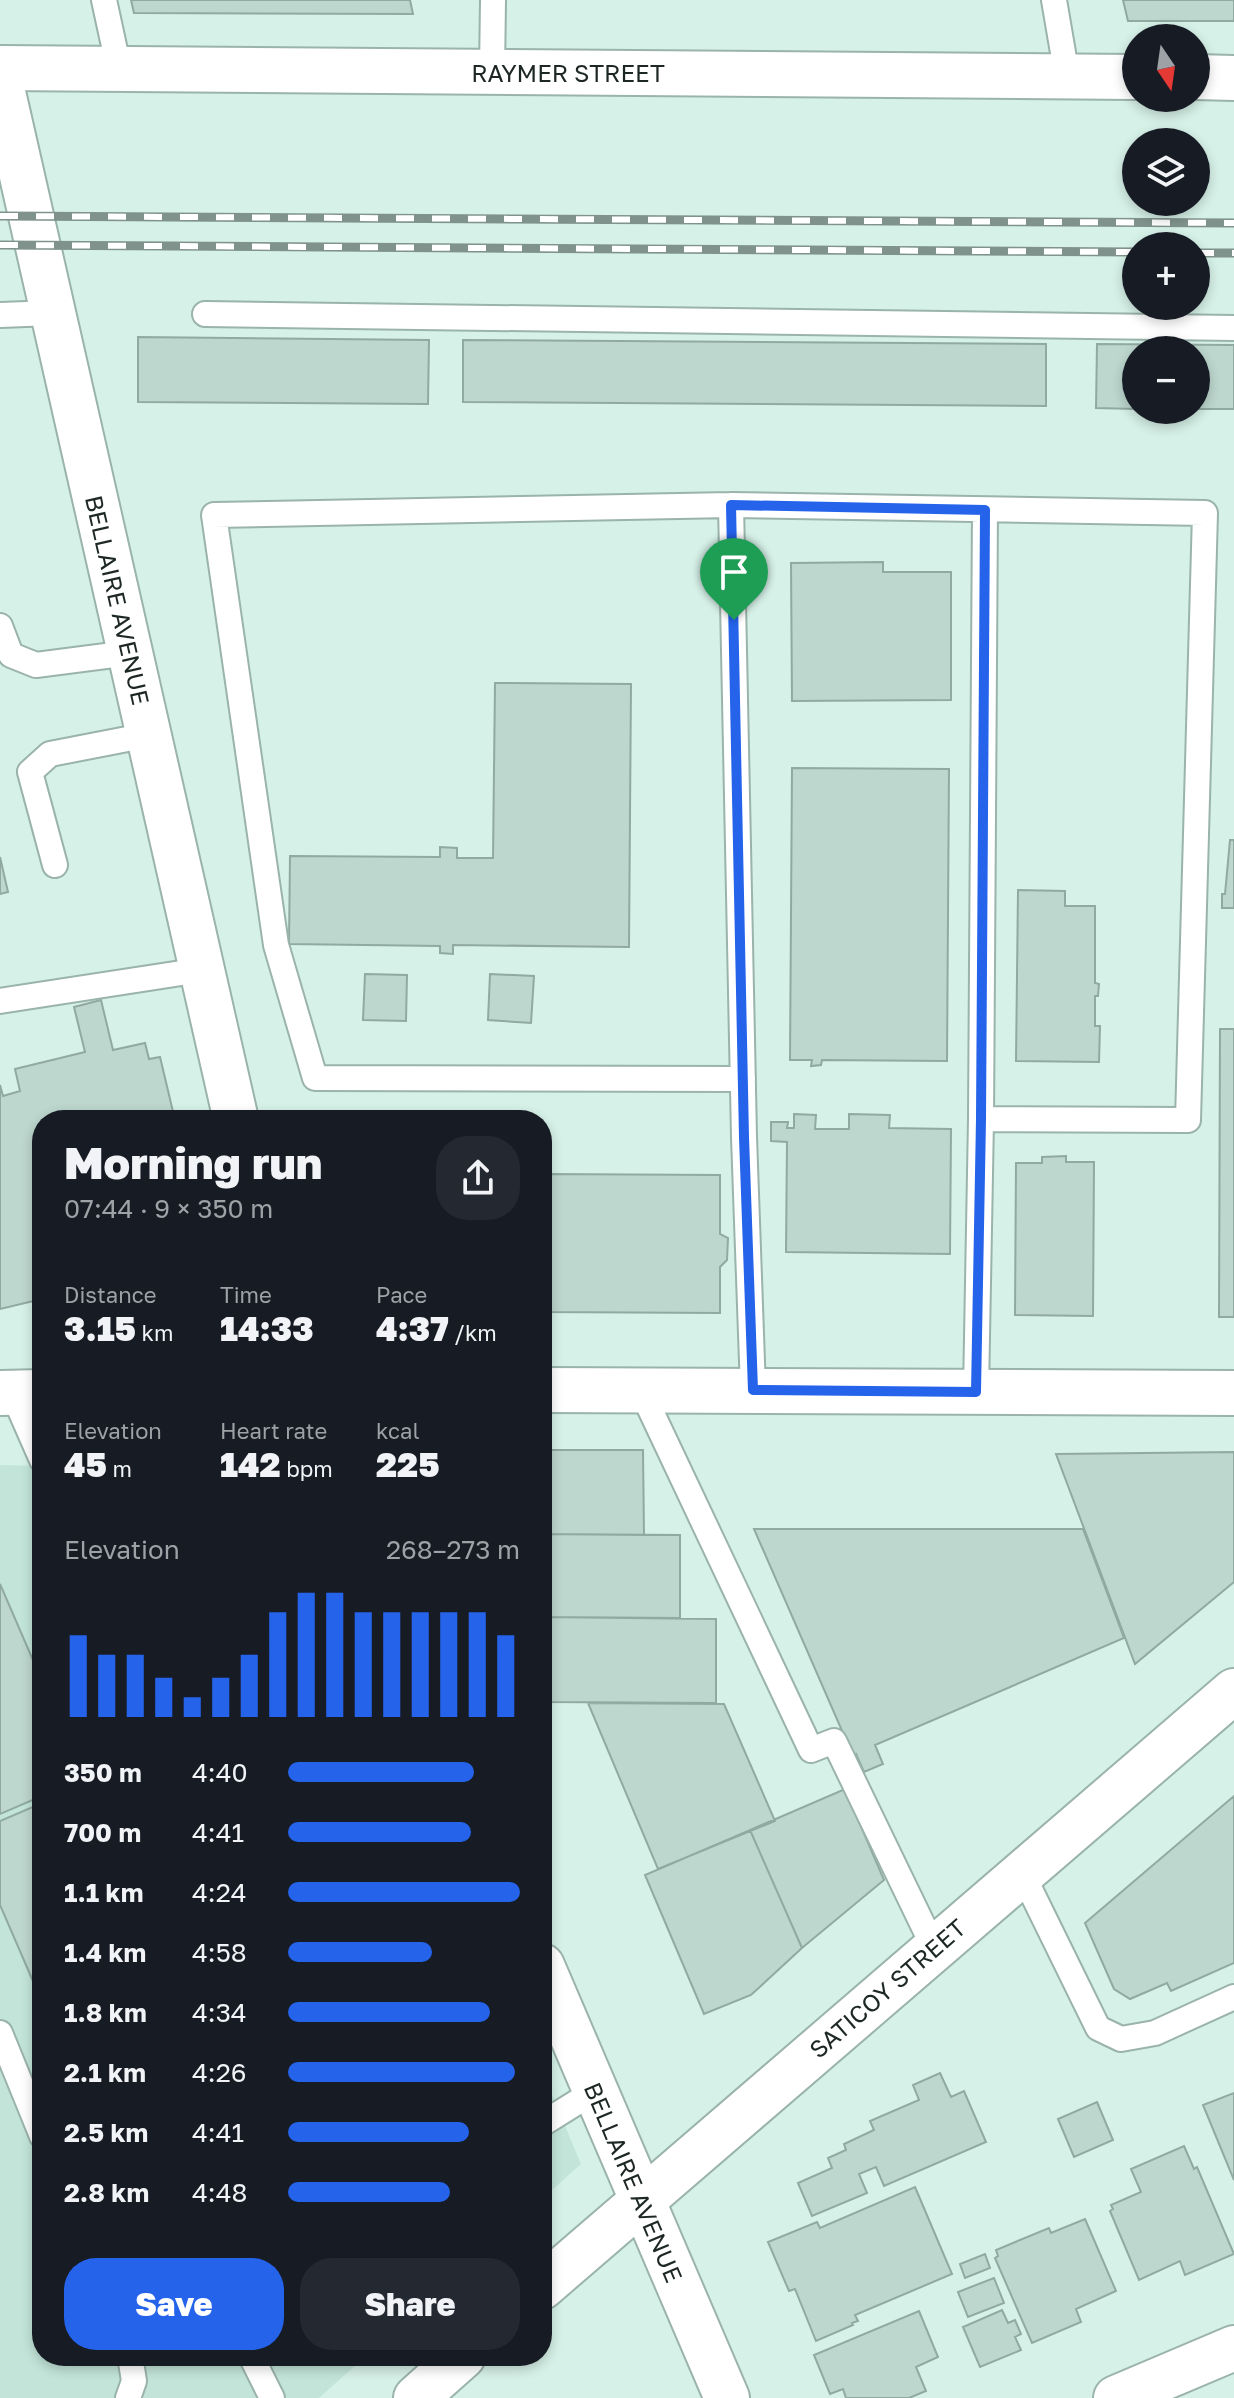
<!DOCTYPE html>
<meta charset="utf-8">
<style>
body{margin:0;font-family:"Golos Text",sans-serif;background:#242831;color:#f1f3f6;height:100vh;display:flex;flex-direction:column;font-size:30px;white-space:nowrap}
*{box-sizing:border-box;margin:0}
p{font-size:26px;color:#9ea1a6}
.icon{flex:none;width:44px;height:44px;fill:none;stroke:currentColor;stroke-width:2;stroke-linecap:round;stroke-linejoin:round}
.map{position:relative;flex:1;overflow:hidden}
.drawer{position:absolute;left:32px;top:1110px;width:520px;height:1256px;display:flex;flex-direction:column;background:#171b24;border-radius:32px;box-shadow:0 4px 12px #0003}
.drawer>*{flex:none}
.needle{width:52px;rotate:167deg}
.controls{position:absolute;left:1122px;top:24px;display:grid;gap:16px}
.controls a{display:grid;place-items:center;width:88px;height:88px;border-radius:50%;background:#171b24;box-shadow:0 4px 12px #0003;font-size:40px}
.pin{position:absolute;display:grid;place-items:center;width:68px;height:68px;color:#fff;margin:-82px -34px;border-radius:50% 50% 50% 0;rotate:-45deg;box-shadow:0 0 8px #0007}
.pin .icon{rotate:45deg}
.round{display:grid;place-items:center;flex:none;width:84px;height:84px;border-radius:32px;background:#242831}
.headline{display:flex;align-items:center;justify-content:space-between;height:136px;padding:0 32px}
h1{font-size:44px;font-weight:800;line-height:60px}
.figures{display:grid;grid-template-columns:repeat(3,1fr);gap:12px;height:136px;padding:8px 32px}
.figures div{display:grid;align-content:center}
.figures b{font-size:34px;font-weight:800}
.figures small{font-size:22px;font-weight:400}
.figures p{font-size:22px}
.chart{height:224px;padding:16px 32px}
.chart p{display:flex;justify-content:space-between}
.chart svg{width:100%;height:144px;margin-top:8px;stroke:#2563eb;stroke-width:6}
.primary-button{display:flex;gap:16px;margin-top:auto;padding:16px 32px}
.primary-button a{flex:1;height:92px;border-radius:32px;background:#2563eb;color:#fff;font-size:32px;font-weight:800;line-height:92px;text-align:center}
.primary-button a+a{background:#242831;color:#f1f3f6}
ul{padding:0 32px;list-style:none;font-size:26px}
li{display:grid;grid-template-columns:128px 96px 1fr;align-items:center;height:60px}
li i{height:20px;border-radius:10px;background:#2563eb}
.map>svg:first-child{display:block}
.built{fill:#c3e5d9}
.building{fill:#bdd7ce;stroke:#90a9a1;stroke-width:2}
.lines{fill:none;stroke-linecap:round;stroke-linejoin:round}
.service-casing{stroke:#9ab3ab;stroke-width:28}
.minor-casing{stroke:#9ab3ab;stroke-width:48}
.tertiary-casing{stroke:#9ab3ab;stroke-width:48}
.service{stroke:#fff;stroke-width:24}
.minor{stroke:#fff;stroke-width:44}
.tertiary{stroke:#fff;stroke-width:44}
.rail-casing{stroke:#7f928c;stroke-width:9}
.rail{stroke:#fff;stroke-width:6;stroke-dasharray:18;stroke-linecap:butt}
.route-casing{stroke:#fff;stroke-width:16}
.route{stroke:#2563eb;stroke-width:10}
.labels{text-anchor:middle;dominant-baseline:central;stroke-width:6;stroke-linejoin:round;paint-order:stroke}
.street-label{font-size:24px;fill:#1d2724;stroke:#fff}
</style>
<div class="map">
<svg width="1234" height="2398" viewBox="0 0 1234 2398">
<rect width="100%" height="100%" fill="#d6f1e8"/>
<path class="built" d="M0 1465 42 1466V2356H366L319 2398H0Z
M542 2071 581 2164 542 2199Z"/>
<path class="building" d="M131 0H410L413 14 134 13Z
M1123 0H1234V21H1128Z
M138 337 429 340 428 404 138 402Z
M463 340 1046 344V406L463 402Z
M1097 344 1234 345V409H1196V350H1136V409L1096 408Z
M883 562V572H951V700L792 701 791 563Z
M495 683 631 684 629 947 453 945V954L440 953V946L289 944 290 856 440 857V847L457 848V858H493Z
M792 768 949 769 947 1061 822 1060 821 1065 811 1066 812 1060H790Z
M1230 840H1234V908H1222V894H1225Z
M0 857 8 892 0 894Z
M1018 890 1065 891V906H1095V983L1099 984 1098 996H1095V1026H1100L1099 1062 1016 1061Z
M365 974 407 975 406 1021 363 1020Z
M490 974 534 976 531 1023 488 1020Z
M101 1000 113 1050 145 1043 149 1059 160 1057 175 1120H42V1299L0 1309V1085L3 1096 20 1091 15 1069 85 1052 74 1007Z
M1220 1029H1234V1317H1219Z
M794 1114 816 1115 815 1129H849V1114L890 1115 889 1128 951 1129 950 1254 786 1252 787 1142 771 1141V1122H788L787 1128H794Z
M1066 1156V1162H1094L1093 1316 1015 1315 1016 1163H1042V1157Z
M542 1174 720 1175V1234L728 1238 727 1260 720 1267V1313L542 1312Z
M542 1450H643L644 1535 542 1534Z
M1234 1452V1582L1135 1664 1056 1454Z
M754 1529H1083L1124 1638 875 1745 883 1764 864 1772 856 1754 853 1756Z
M542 1534 680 1535V1618L542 1617Z
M0 1584 42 1681V1796L0 1814Z
M542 1617 716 1619V1703L542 1702Z
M588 1703 724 1704 775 1821 658 1869Z
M845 1789 884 1880 802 1948 750 1830Z
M1234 1796V1963L1171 1991 1167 1983 1130 1999 1114 1989 1085 1923Z
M42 1803V2002L0 1905V1821Z
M750 1830 802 1948 751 1995 704 2014 645 1875Z
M940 2073 951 2097 964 2091 986 2142 884 2186 876 2167 859 2174 867 2193 812 2216 798 2183 832 2168 828 2158 846 2150 844 2144 874 2130 870 2121 919 2100 913 2085Z
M1234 2093V2180L1203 2105Z
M1097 2102 1113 2140 1074 2157 1058 2119Z
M1184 2146 1194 2169 1197 2167 1234 2254 1185 2275 1180 2261 1139 2280 1110 2211 1113 2209 1111 2205 1141 2192 1131 2169Z
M915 2187 952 2274 855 2315 858 2321 852 2323 853 2325 816 2341 795 2289 789 2291 768 2242 817 2222 820 2228Z
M1085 2219 1116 2291 1076 2309 1081 2322 1032 2343 995 2258 998 2256 996 2250 1049 2228 1051 2233Z
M985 2254 990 2268 965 2278 960 2264Z
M994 2278 1004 2303 968 2317 958 2292Z
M1002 2310 1008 2323 1015 2320 1021 2334 1015 2337 1021 2350 980 2367 963 2327Z
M919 2311 938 2357 916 2367 926 2391 909 2398H846L843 2389 830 2394 814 2355Z"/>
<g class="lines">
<defs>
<path id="service" d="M104 0 119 69
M1054 0 1067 76
M492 72 493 0
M205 314 1234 328
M0 315 53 313
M731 505 214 515 276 945 315 1078 743 1079
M0 626 11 655 36 665 129 653
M55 865 30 772 50 754 148 735
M0 1001 201 970
M981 1119 985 510
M641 1390 811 1750 834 1741 934 1948
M753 1390 744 1137 731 505 1205 513 1188 1120 981 1119 976 1392
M12 1392 42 1460
M1022 1873 1098 2028 1121 2039 1155 2033 1234 1997
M0 2033 42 2136
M542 2124 595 2091
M251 2356 272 2398
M128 2398 134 2381 130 2356"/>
<path id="minor" d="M0 68 1136 77
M1196 77 1234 78
M542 2287 1234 1691
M416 2398 463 2356
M1116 2398 1234 2348"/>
<path id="tertiary" d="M0 79 236 1120
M542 1390 1234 1393
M0 1393 42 1392
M542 1966 727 2398"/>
</defs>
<use href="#service" class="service-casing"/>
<use href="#minor" class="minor-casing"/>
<use href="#tertiary" class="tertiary-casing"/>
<use href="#service" class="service"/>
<use href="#minor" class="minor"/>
<use href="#tertiary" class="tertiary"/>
<defs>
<path id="rail" d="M0 216 1234 223
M0 245 1136 252
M1196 253H1234"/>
</defs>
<use href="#rail" class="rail-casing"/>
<use href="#rail" class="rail"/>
</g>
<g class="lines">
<defs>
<path id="route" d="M731 505 985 510 981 1119 976 1392 753 1390 744 1137Z"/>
</defs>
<use href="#route" class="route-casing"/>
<use href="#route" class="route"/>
</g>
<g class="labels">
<g class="street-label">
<text x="568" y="72">RAYMER STREET</text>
<text transform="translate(118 600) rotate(77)">BELLAIRE AVENUE</text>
<text transform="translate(887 1988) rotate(-41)">SATICOY STREET</text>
<text transform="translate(634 2182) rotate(67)">BELLAIRE AVENUE</text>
</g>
</g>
</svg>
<div class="controls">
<a><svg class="needle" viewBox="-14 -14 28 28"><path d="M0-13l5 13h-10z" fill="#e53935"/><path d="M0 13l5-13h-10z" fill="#9ea1a6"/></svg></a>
<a><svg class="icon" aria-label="layers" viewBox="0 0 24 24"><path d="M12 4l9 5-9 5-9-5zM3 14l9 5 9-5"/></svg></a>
<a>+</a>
<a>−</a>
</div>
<div class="pin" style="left:734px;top:620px;background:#1e9e55"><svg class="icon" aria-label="arrive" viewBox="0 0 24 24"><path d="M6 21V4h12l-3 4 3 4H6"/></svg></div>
<section class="drawer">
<div class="headline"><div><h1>Morning run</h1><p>07:44 · 9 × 350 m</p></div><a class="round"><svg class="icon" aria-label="share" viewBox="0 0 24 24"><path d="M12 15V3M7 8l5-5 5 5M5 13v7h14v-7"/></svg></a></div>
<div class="figures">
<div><p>Distance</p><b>3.15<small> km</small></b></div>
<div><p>Time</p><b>14:33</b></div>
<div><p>Pace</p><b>4:37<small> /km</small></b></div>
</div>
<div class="figures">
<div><p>Elevation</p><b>45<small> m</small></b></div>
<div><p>Heart rate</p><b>142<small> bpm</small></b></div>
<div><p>kcal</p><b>225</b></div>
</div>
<div class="chart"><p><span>Elevation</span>268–273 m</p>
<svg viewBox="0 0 160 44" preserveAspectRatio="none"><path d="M5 44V19M15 44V25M25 44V25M35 44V32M45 44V38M55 44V32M65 44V25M75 44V12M85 44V6M95 44V6M105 44V12M115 44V12M125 44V12M135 44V12M145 44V12M155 44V19"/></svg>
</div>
<ul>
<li><b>350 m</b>4:40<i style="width:80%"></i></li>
<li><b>700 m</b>4:41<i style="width:79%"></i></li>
<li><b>1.1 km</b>4:24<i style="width:100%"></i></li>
<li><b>1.4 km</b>4:58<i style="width:62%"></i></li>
<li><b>1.8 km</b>4:34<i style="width:87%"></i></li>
<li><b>2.1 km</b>4:26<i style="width:98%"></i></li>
<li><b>2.5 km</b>4:41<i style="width:78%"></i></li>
<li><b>2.8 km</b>4:48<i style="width:70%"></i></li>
</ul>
<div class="primary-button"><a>Save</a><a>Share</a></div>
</section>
</div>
